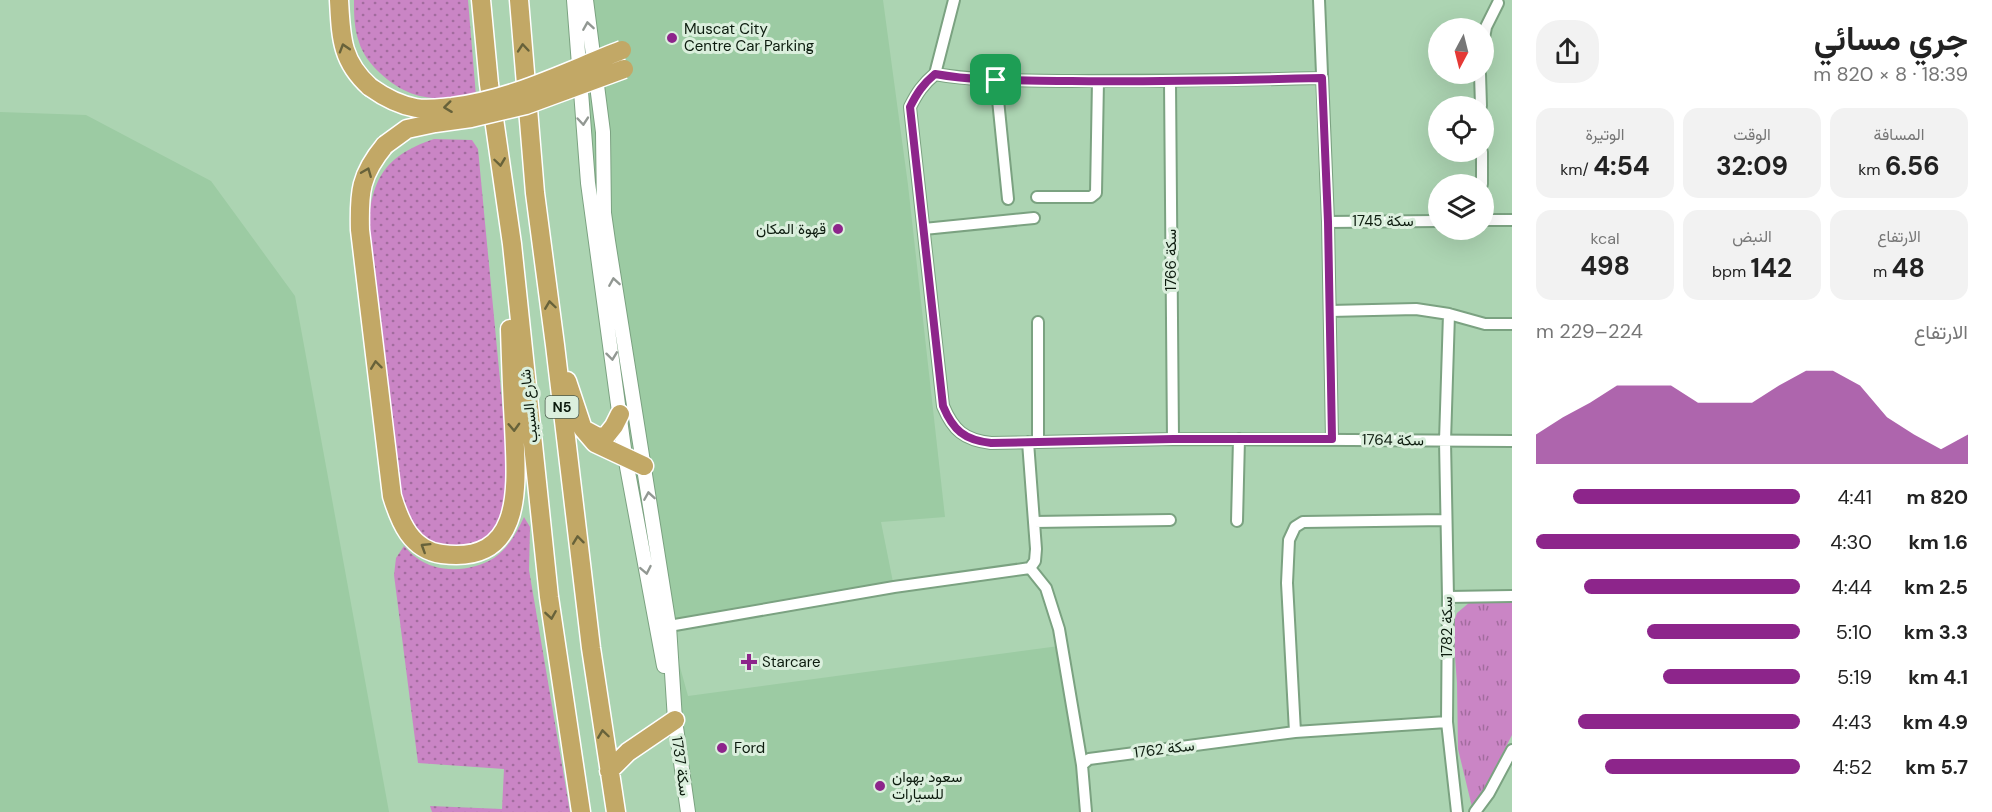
<!DOCTYPE html>
<html lang="ar">
<meta charset="utf-8">
<style>
body{margin:0;font-family:"DM Sans",Vazirmatn,sans-serif;background:#f2f2f2;color:#222;direction:rtl;height:100vh;display:flex;flex-direction:column;font-size:22px;white-space:nowrap}
*{box-sizing:border-box;margin:0}
p{font-size:20px;color:#767676}
.icon{flex:none;width:33px;height:33px;fill:none;stroke:currentColor;stroke-width:2;stroke-linecap:round;stroke-linejoin:round}
.map{position:relative;flex:1;overflow:hidden;direction:ltr}
.panel{display:flex;flex-direction:column;background:#fff;width:480px}
.panel>*{flex:none}
.needle{width:39px;rotate:187deg}
.buttons{position:absolute;left:1428px;top:18px;display:grid;gap:12px}
.buttons a{display:grid;place-items:center;width:66px;height:66px;border-radius:50%;background:#fff;box-shadow:0 6px 24px #0002;font-size:30px}
.pin{position:absolute;display:grid;place-items:center;width:51px;height:51px;color:#fff;margin:-26px;border-radius:12px;box-shadow:0 3px 9px #0006}
.round{display:grid;place-items:center;flex:none;width:63px;height:63px;border-radius:24px;background:#f2f2f2}
.summary{display:flex;align-items:center;justify-content:space-between;height:102px;padding:0 24px}
h1{font-size:33px;font-weight:700;line-height:45px}
.figures{display:grid;grid-template-columns:repeat(3,1fr);gap:9px;height:102px;padding:6px 24px}
.figures div{display:grid;align-content:center;border-radius:15px;background:#f2f2f2;text-align:center}
.figures b{font-size:26px;font-weight:700}
.figures small{font-size:16px;font-weight:400}
.figures p{font-size:16px}
.chart{height:168px;padding:12px 24px}
.chart p{display:flex;justify-content:space-between}
.chart svg{width:100%;height:108px;margin-top:6px;fill:#8d258b;opacity:.7}
ul{padding:0 24px;list-style:none;font-size:20px}
li{display:grid;grid-template-columns:96px 72px 1fr;align-items:center;height:45px}
li i{height:15px;border-radius:8px;background:#8d258b}
main{display:flex;flex:1;min-height:0}
.map>svg:first-child{display:block}
.built{fill:#9ccba3}
.grass{fill:url(#grass-dots)}
.park{fill:url(#park-tufts)}
.lines{fill:none;stroke-linecap:round;stroke-linejoin:round}
.minor-casing{stroke:#7ba281;stroke-width:14}
.tertiary-casing{stroke:#7ba281;stroke-width:16}
.trunk-casing{stroke:#fff;stroke-width:21}
.minor{stroke:#fff;stroke-width:10}
.tertiary{stroke:#fff;stroke-width:14}
.trunk{stroke:#c2a866;stroke-width:18}
.trunk-bridge-casing{stroke:#fff;stroke-width:21;stroke-linecap:butt}
.trunk-bridge{stroke:#c2a866;stroke-width:18}
.oneway{stroke:#929893}
.oneway2{stroke:#67623a}
.route-casing{stroke:#fff;stroke-width:12}
.route{stroke:#8d258b;stroke-width:8}
.poi-dot{fill:#8d258b;stroke:#dbefdd;stroke-width:2}
.labels{text-anchor:middle;dominant-baseline:central;stroke-width:6;stroke-linejoin:round;paint-order:stroke}
.shield{fill:#dbefdd;stroke:#4a5b4c;stroke-width:1.5}
.shield-label{font-size:14px;font-weight:bold;fill:#0c1b0e}
.poi-label{font-size:15px;fill:#0c1b0e;stroke:#dbefdd;text-anchor:start}
.street-label{font-size:15px;fill:#0c1b0e;stroke:#dbefdd}
</style>
<main>
<section class="panel">
<div class="summary"><div><h1>جري مسائي</h1><p>18:39 · 8 × 820 m</p></div><a class="round"><svg class="icon" aria-label="share" viewBox="0 0 24 24"><path d="M12 15V3M7 8l5-5 5 5M5 13v7h14v-7"/></svg></a></div>
<div class="figures">
<div><p>المسافة</p><b>6.56<small> km</small></b></div>
<div><p>الوقت</p><b>32:09</b></div>
<div><p>الوتيرة</p><b>4:54<small> /km</small></b></div>
</div>
<div class="figures">
<div><p>الارتفاع</p><b>48<small> m</small></b></div>
<div><p>النبض</p><b>142<small> bpm</small></b></div>
<div><p>kcal</p><b>498</b></div>
</div>
<div class="chart"><p><span>الارتفاع</span>224–229 m</p>
<svg viewBox="0 0 160 44" preserveAspectRatio="none"><path d="M0 44V32L10 25L20 19L30 12L40 12L50 12L60 19L70 19L80 19L90 12L100 6L110 6L120 12L130 25L140 32L150 38L160 32V44z"/></svg>
</div>
<ul>
<li><b>820 m</b>4:41<i style="width:86%"></i></li>
<li><b>1.6 km</b>4:30<i style="width:100%"></i></li>
<li><b>2.5 km</b>4:44<i style="width:82%"></i></li>
<li><b>3.3 km</b>5:10<i style="width:58%"></i></li>
<li><b>4.1 km</b>5:19<i style="width:52%"></i></li>
<li><b>4.9 km</b>4:43<i style="width:84%"></i></li>
<li><b>5.7 km</b>4:52<i style="width:74%"></i></li>
</ul>
</section>
<div class="map">
<svg width="1512" height="812" viewBox="0 0 1512 812">
<defs>
<pattern id="grass-dots" width="8" height="8" patternUnits="userSpaceOnUse" patternTransform="scale(1.5)"><rect width="8" height="8" fill="#ca85c5"/><path d="M2 2h.1M6 6h.1" fill="none" stroke="#a26c9e" stroke-width="1.8" stroke-linecap="round"/></pattern>
<pattern id="park-tufts" width="24" height="20" patternUnits="userSpaceOnUse" patternTransform="scale(1.5)"><rect width="24" height="20" fill="#ca85c5"/><path d="M3 7l-1-3M5 7V3M7 7l1-3M15 17l-1-3M17 17v-4M19 17l1-3" fill="none" stroke="#a26c9e"/></pattern>
</defs>
<rect width="100%" height="100%" fill="#acd4b2"/>
<path class="built" d="M574 0H883L908 185 945 517 881 522 894 587 669 627 688 696 1059 646 1086 812H688L665 669 625 456Z
M0 112 86 115 211 181 295 296 389 812H0Z"/>
<path class="grass" d="M354 0H468L476 96C436 101 410 101 380 73 371 65 362 53 359 42 354 28 354 14 354 0Z
M434 139 472 140 478 149 508 464 505 510 495 528 481 542 471 547 437 545 427 539 414 526 407 513 400 494 368 237C370 184 380 157 434 139Z
M524 517 530 527 529 570 570 812H432L430 806 502 809 504 769 418 763 394 575 396 558 404 546C408 550 412 555 417 558 438 574 472 572 494 558 508 549 517 532 524 517Z"/>
<path class="park" d="M1512 600V735L1473 811 1458 749 1457 683 1453 630 1454 621 1457 613 1470 602Z"/>
<g class="lines">
<defs>
<path id="minor" d="M1319 0 1328 222 1332 439
M1484 38 1486 27 1498 3
M935 74 954 0
M1480 74 1481 106
M1322 78C1240 80 1158 81 1076 81 1029 80 981 82 935 74 923 84 917 93 910 107L943 406C953 430 964 440 991 443L1173 439 1512 441
M996 80 1008 199
M1170 82 1173 439
M1482 152V184
M1037 197H1091L1096 193 1098 81
M1484 220H1512
M1328 222 1438 221
M924 229 1034 218
M1330 311 1416 309 1449 314 1485 324H1512
M1449 314 1445 441 1448 597 1447 722 1457 812
M1038 322V442
M1237 521 1239 439
M1034 522 1170 520
M1030 568 1046 588 1059 629 1082 765
M1448 597 1512 596
M669 626 894 587 1030 568 1035 561 1036 549 1028 442
M1295 732 1287 583 1289 540 1295 527 1303 522 1446 520
M1086 812 1082 765 1089 759 1295 732 1447 722
M1475 812 1489 793 1512 750"/>
<path id="tertiary" d="M574 0 588 183 625 456 664 666
M586 0 603 132 604 213 608 241 669 626 675 720 688 812"/>
<path id="trunk" d="M339 0C341 37 341 61 370 87
M481 0 489 84 512 244 549 597 581 812
M519 0 535 193 555 345 591 648 616 812
M385 145C360 175 359 192 360 230L392 496C400 522 411 550 442 554 527 565 516 481 514 425 512 393 511 361 510 329
M567 381 583 429 595 443 644 466
M585 430 598 437 606 436 614 426 620 414
M609 771 628 752 675 720"/>
</defs>
<use href="#minor" class="minor-casing"/>
<use href="#tertiary" class="tertiary-casing"/>
<use href="#trunk" class="trunk-casing"/>
<use href="#minor" class="minor"/>
<use href="#tertiary" class="tertiary"/>
<use href="#trunk" class="trunk"/>
<defs>
<path id="trunk-bridge" d="M370 87C384 97 399 105 416 108 428 110 440 108 452 107 514 99 565 72 622 50
M385 145 407 129 435 123 471 118 526 105 624 69"/>
</defs>
<use href="#trunk-bridge" class="trunk-bridge-casing"/>
<use href="#trunk-bridge" class="trunk-bridge"/>
</g>
<defs><path id="oneway-chevron" d="M-2-3.5L2.5 0L-2 3.5" fill="none" stroke-width="1.6" stroke-linecap="round" stroke-linejoin="round" transform="scale(1.5)"/></defs>
<g class="oneway">
<use href="#oneway-chevron" transform="translate(588 26) rotate(-99)"/>
<use href="#oneway-chevron" transform="translate(583 121) rotate(85)"/>
<use href="#oneway-chevron" transform="translate(614 282) rotate(-99)"/>
<use href="#oneway-chevron" transform="translate(612 356) rotate(83)"/>
<use href="#oneway-chevron" transform="translate(649 496) rotate(-99)"/>
<use href="#oneway-chevron" transform="translate(646 570) rotate(79)"/>
</g>
<g class="oneway2">
<use href="#oneway-chevron" transform="translate(344 48) rotate(-107)"/>
<use href="#oneway-chevron" transform="translate(523 48) rotate(-95)"/>
<use href="#oneway-chevron" transform="translate(448 107) rotate(173)"/>
<use href="#oneway-chevron" transform="translate(500 162) rotate(82)"/>
<use href="#oneway-chevron" transform="translate(367 172) rotate(-68)"/>
<use href="#oneway-chevron" transform="translate(550 305) rotate(-98)"/>
<use href="#oneway-chevron" transform="translate(376 365) rotate(-97)"/>
<use href="#oneway-chevron" transform="translate(514 427) rotate(88)"/>
<use href="#oneway-chevron" transform="translate(578 540) rotate(-97)"/>
<use href="#oneway-chevron" transform="translate(425 547) rotate(-148)"/>
<use href="#oneway-chevron" transform="translate(551 615) rotate(81)"/>
<use href="#oneway-chevron" transform="translate(603 734) rotate(-98)"/>
</g>
<g class="lines">
<defs>
<path id="route" d="M935 74C980 82 1026 80 1071 81 1155 82 1239 80 1322 78L1328 222 1332 439H1173L991 443C964 440 953 430 943 406L910 107C917 93 923 84 935 74Z"/>
</defs>
<use href="#route" class="route-casing"/>
<use href="#route" class="route"/>
</g>
<g class="poi-dot">
<circle cx="672" cy="38" r="6"/>
<circle cx="838" cy="229" r="6"/>
<path d="M746 653h6v6h6v6h-6v6h-6v-6h-6v-6h6z"/>
<circle cx="722" cy="748" r="6"/>
<circle cx="880" cy="786" r="6"/>
</g>
<g class="labels">
<rect class="shield" x="545.5" y="396" width="33" height="22" rx="4.5"/>
<g class="shield-label">
<text x="562" y="407">N5</text>
</g>
<g class="poi-label">
<text x="684" y="29">Muscat City<tspan x="684" dy="17">Centre Car Parking</tspan></text>
<text x="826" y="229" text-anchor="end">قهوة المكان</text>
<text x="762" y="662">Starcare</text>
<text x="734" y="748">Ford</text>
<text x="892" y="777">سعود بهوان<tspan x="892" dy="17">للسيارات</tspan></text>
</g>
<g class="street-label">
<text x="1383" y="221">سكة 1745</text>
<text transform="translate(1171 260) rotate(-90)">سكة 1766</text>
<text transform="translate(529 406) rotate(-96)">شارع السيب</text>
<text transform="translate(1393 440) rotate(1)">سكة 1764</text>
<text transform="translate(1447 627) rotate(-90)">سكة 1782</text>
<text transform="translate(1164 749) rotate(-7)">سكة 1762</text>
<text transform="translate(681 766) rotate(82)">سكة 1737</text>
</g>
</g>
</svg>
<div class="buttons">
<a><svg class="needle" viewBox="-14 -14 28 28"><path d="M0-13l5 13h-10z" fill="#e53935"/><path d="M0 13l5-13h-10z" fill="#767676"/></svg></a>
<a><svg class="icon" aria-label="locate" viewBox="0 0 24 24"><circle cx="12" cy="12" r="6"/><path d="M12 2v4M12 18v4M2 12h4M18 12h4"/></svg></a>
<a><svg class="icon" aria-label="layers" viewBox="0 0 24 24"><path d="M12 4l9 5-9 5-9-5zM3 14l9 5 9-5"/></svg></a>
</div>
<div class="pin" style="left:996px;top:80px;background:#1e9e55"><svg class="icon" aria-label="arrive" viewBox="0 0 24 24"><path d="M6 21V4h12l-3 4 3 4H6"/></svg></div>
</div>
</main>
